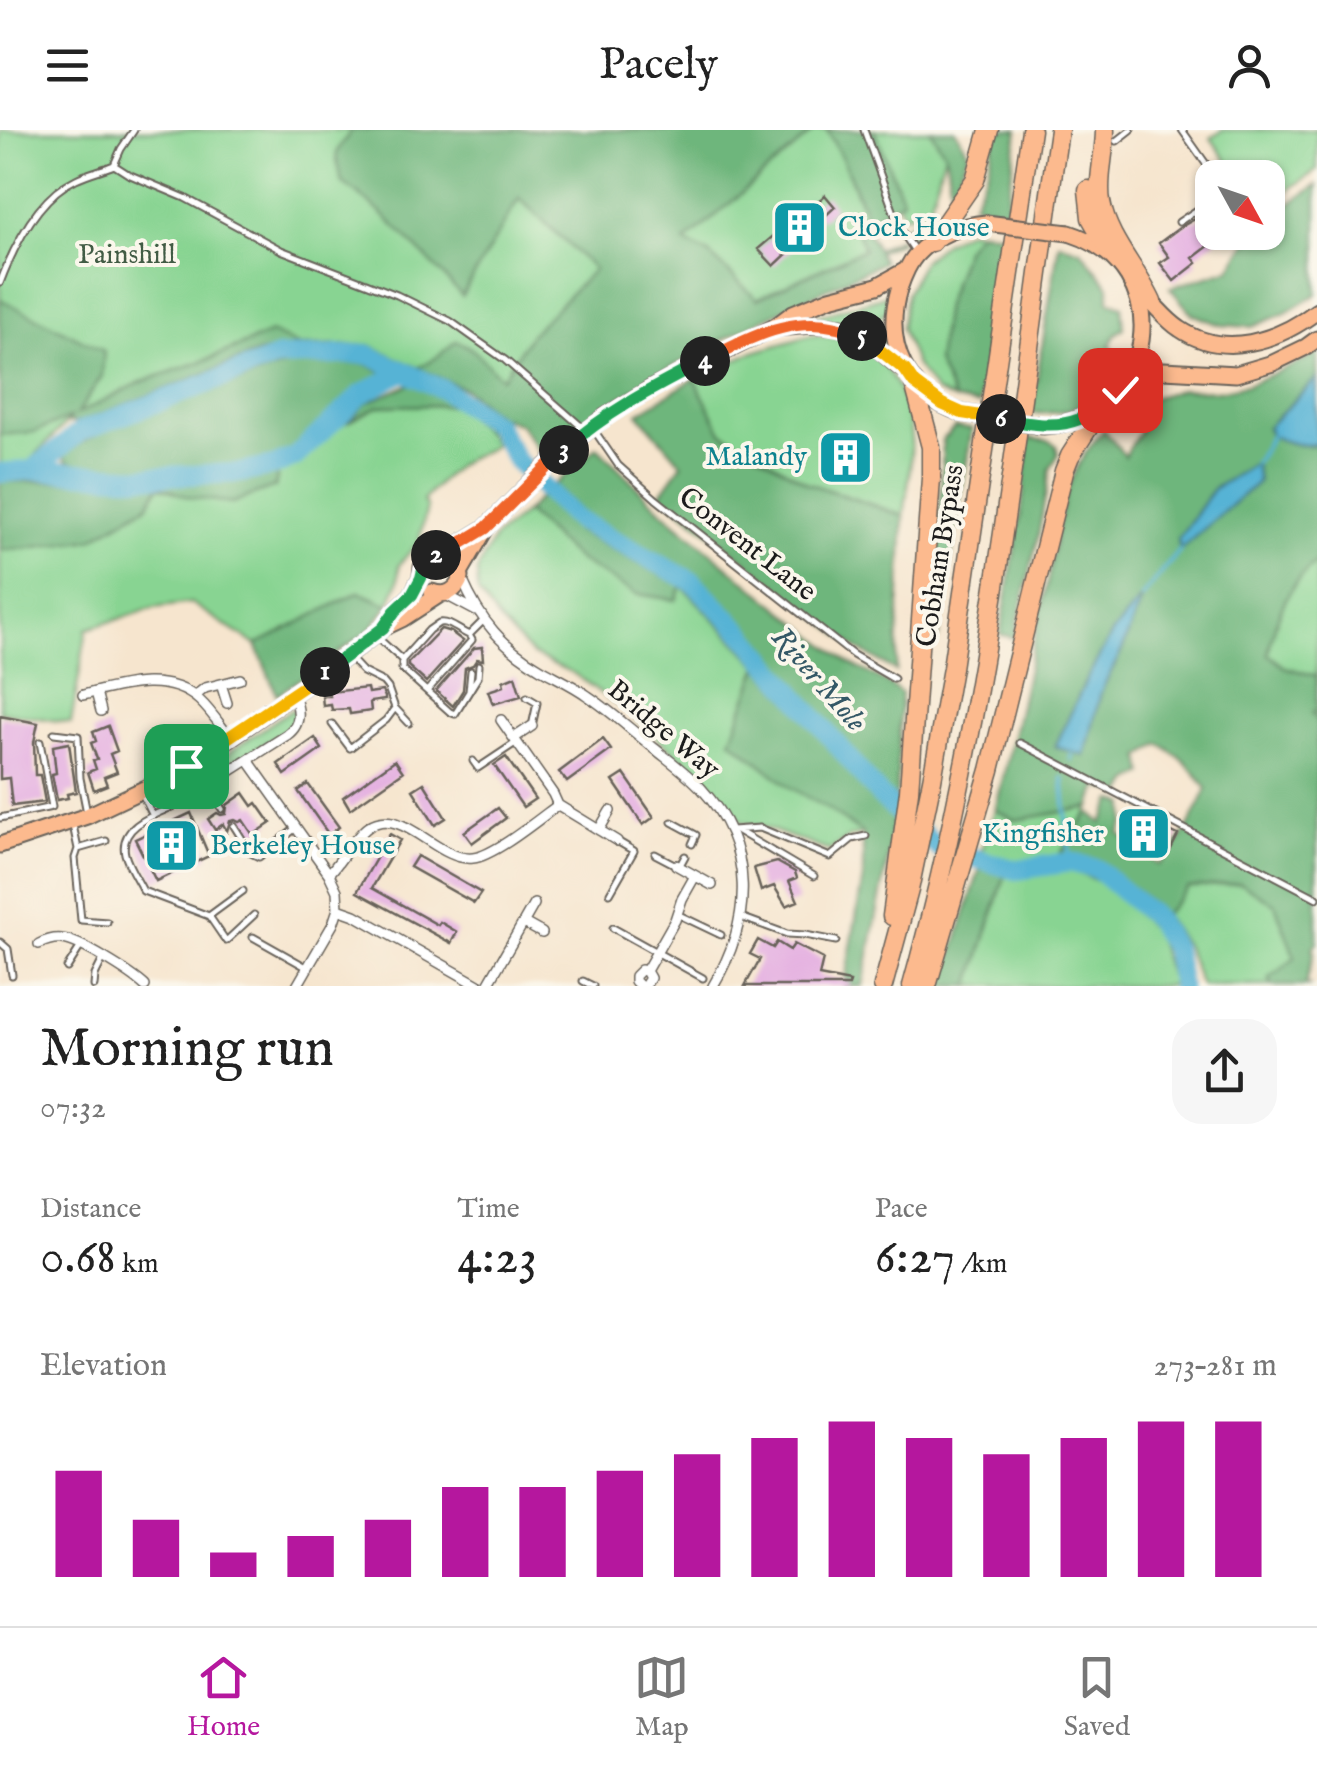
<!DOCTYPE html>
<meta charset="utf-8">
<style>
body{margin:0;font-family:"IM FELL English",serif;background:#f6f6f6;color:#222;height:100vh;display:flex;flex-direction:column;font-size:38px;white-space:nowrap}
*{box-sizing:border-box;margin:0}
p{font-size:32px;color:#767676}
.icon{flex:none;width:55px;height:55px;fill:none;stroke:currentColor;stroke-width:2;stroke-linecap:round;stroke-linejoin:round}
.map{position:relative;height:856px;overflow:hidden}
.details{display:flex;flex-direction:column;background:#fff;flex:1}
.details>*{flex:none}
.needle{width:65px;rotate:130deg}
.fabs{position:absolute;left:1195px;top:30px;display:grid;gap:20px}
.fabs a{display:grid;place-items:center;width:90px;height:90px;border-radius:20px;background:#fff;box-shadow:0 2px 8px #0004;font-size:50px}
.pin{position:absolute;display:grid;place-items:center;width:85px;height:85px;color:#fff;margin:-42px;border-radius:20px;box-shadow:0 5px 15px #0006}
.km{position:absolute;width:50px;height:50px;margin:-25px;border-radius:50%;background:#222;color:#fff;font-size:28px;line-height:50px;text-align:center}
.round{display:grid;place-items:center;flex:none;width:105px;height:105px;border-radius:30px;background:#f6f6f6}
.overview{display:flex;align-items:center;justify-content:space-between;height:170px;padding:0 40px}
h1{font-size:55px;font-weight:600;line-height:75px}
.stats{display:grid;grid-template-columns:repeat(3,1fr);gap:15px;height:170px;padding:10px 40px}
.stats div{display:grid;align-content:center}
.stats b{font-size:50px;font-weight:600}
.stats small{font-size:28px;font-weight:400}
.stats p{font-size:28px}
.chart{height:280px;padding:20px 40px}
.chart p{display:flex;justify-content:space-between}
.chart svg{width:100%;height:180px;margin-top:10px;stroke:#b5179e;stroke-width:6}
header{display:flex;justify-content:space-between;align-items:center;height:130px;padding:0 40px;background:#fff;font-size:45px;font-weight:600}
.tabs{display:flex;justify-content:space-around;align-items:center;height:140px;border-top:2px solid #e0e0e0;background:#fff;font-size:28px;color:#767676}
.tabs a{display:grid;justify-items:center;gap:5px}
.tabs .current{color:#b5179e}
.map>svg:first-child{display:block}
.green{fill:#88d492;stroke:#527857;stroke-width:2.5}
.forest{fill:#6eb67c;stroke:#45694c;stroke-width:2.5}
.water{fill:#57b3d5;stroke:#3a6878;stroke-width:2.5}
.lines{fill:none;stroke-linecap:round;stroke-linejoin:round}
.stream{stroke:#57b3d5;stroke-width:4}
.river{stroke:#57b3d5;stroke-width:20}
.building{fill:#e3abe0}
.lane-casing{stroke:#68625a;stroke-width:9}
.street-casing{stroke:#68625a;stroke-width:12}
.primary-casing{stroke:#68625a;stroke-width:19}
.highway-casing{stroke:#68625a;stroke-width:21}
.lane{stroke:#fff;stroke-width:5}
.street{stroke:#fff;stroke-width:9}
.primary{stroke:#fcba8e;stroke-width:15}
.highway{stroke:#fcba8e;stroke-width:18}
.primary-bridge-casing{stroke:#68625a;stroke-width:19;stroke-linecap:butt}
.primary-bridge{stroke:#fcba8e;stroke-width:15}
.split-1-casing{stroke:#fff;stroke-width:20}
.split-2-casing{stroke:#fff;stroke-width:20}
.split-3-casing{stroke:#fff;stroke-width:20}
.split-4-casing{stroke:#fff;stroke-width:20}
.split-5-casing{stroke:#fff;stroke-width:20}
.split-6-casing{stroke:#fff;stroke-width:20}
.split-7-casing{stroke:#fff;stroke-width:20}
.split-1{stroke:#f5b400;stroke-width:12}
.split-2{stroke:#22a559;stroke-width:12}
.split-3{stroke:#f0652b;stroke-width:12}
.split-4{stroke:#22a559;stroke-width:12}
.split-5{stroke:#f0652b;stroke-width:12}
.split-6{stroke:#f5b400;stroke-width:12}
.split-7{stroke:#22a559;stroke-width:12}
.labels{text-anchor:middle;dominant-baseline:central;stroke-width:8;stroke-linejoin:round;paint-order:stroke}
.culture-label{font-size:28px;fill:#0d838f;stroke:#fbf7ec;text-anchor:start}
.park-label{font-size:28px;fill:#425c45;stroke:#fbf7ec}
.street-label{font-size:28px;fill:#1c1c1c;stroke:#fbf7ec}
.water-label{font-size:30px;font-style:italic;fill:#345866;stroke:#fbf7ec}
</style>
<header><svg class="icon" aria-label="menu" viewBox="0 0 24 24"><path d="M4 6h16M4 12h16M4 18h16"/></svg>Pacely<svg class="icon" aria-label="person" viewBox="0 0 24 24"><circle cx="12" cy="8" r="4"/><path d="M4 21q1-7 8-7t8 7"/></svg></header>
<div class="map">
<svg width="1317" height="856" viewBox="0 0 1317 856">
<rect width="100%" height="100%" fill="#fbf7ec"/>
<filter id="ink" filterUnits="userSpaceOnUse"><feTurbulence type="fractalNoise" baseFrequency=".01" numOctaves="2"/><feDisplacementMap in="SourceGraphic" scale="20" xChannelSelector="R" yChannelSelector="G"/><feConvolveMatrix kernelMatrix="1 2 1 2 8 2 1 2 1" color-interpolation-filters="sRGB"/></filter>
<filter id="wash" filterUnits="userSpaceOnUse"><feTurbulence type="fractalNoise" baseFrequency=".0048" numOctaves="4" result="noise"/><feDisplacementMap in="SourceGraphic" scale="40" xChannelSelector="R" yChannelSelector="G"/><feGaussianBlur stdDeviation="2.25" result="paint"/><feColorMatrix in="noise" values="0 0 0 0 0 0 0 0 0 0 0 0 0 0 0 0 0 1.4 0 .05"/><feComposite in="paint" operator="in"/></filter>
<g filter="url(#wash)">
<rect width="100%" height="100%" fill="#f6e5ce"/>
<path class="green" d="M0 0H376L470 150 519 68 595 140 530 205 487 276 465 259 369 215 299 216 271 203 191 236 66 293 26 335 0 337Z
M815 0H827L843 30 865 84 854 94 865 119 757 169 685 112Z
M874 0H930L945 23 927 87 929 95 911 106 903 97 925 86 919 77 911 80 912 83 905 86 898 73 903 70Z
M1223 0H1317V40L1268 74V48L1238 47 1211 8Z
M968 100 982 101 975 106 965 119 945 175 937 232 954 270 936 262 916 236 901 198 907 162 923 130 945 112Z
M894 162 890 177 880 187 881 203 889 211 891 223 814 188C840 177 868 174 894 162Z
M812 205C830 206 849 208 865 218 892 235 909 276 911 307 913 332 907 360 904 386L808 353 722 302 694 249 750 223Z
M455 275 487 303 494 315C485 323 475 323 465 330 449 341 436 356 423 371L427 378 419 411 399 435 398 452 389 475 359 462 256 515 191 473 154 478 87 499 71 593 0 582V420L28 418 91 409 148 375 159 356 188 366 275 357 278 343 290 338 331 300 379 276Z
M1317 377V644L1169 511Z
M526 382 578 430 675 470 682 456 759 536 732 611 863 704 850 707 829 721 766 698 741 692 721 666 699 644 631 585 573 543 533 525 501 493 478 463 477 441 494 408Z
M292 579 295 583 293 595 289 599 210 649H202L199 643Z
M1091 677 1060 725 1017 734 981 722 995 680 1016 690Z
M1071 740 1103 753 1155 801 1172 852 1169 856H970L1006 743 1031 744Z
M1240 753 1275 774 1296 829 1270 849 1273 856H1201L1185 815 1164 785 1188 758Z"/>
<path class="forest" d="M351 0H815L685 112 709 124 757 169 864 119 854 94 865 83 843 30 827 0H874L903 70 863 93 877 119 899 108 900 111 878 122 883 132C798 173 710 212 629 263 598 282 571 304 541 325L521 295 497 285 465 259 418 238 437 227 456 211C479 219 484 234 502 248L530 205 594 139 519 68 462 166C424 126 388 84 342 52 340 43 334 29 338 20 341 13 348 7 351 0Z
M930 0H955L969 22 951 62 945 23Z
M996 0H1018L1006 81 973 73 988 39Z
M1317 55V164L1286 183 1252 197 1220 195 1192 184 1170 158 1230 139 1253 103 1268 102V89Z
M982 101 1002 104 979 275 954 270 937 232 945 175 965 119 975 105Z
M1059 113 1081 120 1109 156V171L1122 176 1124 198 1116 204 1110 215 1122 231C1115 241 1108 255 1098 264 1080 280 1055 285 1031 283Z
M0 169 104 221 102 246 77 284 141 252 214 227 271 203 299 216 258 223 80 292 66 293 71 287 35 302 0 305Z
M1317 222V248L1267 297 1309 316 1317 314V432C1287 453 1275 490 1268 524L1285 537 1317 546V580L1312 583 1317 590V811L1312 820 1314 822 1306 854 1311 856H1273L1269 849 1295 828 1275 774 1240 753 1188 758 1164 785C1135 758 1100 729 1060 725L1089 682 1102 693 1113 670 1126 674 1125 693 1120 704 1159 735C1182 714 1194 686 1207 659 1194 639 1180 624 1159 614L1141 627 1144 644 1130 652 1123 664 1098 656 1091 677 1016 690 995 680C1014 608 1028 535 1045 463 1059 401 1058 348 1104 300L1125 326 1144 294 1152 268 1182 259 1218 261 1247 255 1306 230Z
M364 233 384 243C371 252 357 259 345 269 325 285 312 310 289 322 251 343 107 347 66 331L64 325 84 311 121 292 287 235Z
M694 249 722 302 808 353 904 386 896 541 859 520 669 371 659 366 682 334 638 283Z
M413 253H418L455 275 379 276 348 292 366 273Z
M955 297 972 299 938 509 936 496 943 309Z
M1029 308 1049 311 1056 315 1058 325 1050 339 1038 408 1014 508 1000 504 1022 377Z
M597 317 664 383 744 450 848 532 887 553 901 563 896 670 884 660 734 482 692 443 581 383 554 355Z
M278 343 275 357 232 373 188 367 159 356 148 375 91 409 28 418 0 420V351L206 352Z
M542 365 575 400 682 456 676 470 636 464 578 430 526 382Z
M359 462 389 475 369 501 277 565 256 515Z
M759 536 868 663 893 688 888 728 863 856H844L863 748V704L831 681 788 656 731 610Z
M981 735 1006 743C993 780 983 818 970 856H942Z"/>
<path class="water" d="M1317 248V314C1302 318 1285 312 1271 306L1267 297Z
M1255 333 1258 352 1180 420 1178 409 1213 359Z
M1142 467 1123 518 1101 562 1085 626 1055 617 1086 550 1113 502Z"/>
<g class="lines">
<path class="stream" d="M1255 333 1271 306
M1142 467 1180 420
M1071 629 1072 624
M1063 648 1070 732"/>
<path class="river" d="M33 340 81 301 278 227 367 224 444 260 496 295 516 330 575 389 693 452 745 505 881 667 939 718 1016 740 1070 732 1097 739 1156 789 1174 820 1181 856
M0 343 33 340 138 347 240 343 274 336 295 327 362 264 405 241"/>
</g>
<g id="blocks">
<path class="building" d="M825 65 835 77 822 89 820 87 789 115 792 119 774 136 758 119 778 102 781 106Z
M1212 80V102H1227L1193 128 1197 133 1174 151 1160 133 1169 127 1159 113 1179 98 1195 89 1197 91Z
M845 309 862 323 859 327 865 331 854 345 831 327Z
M441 499 451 502 463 511 426 552 408 536V533Z
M482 517 483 530 477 529 473 535 465 538 463 560 453 576 436 561 474 518Z
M515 546 521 566 493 574 488 561 504 556 503 551Z
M367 558 368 563 382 561 385 567V570L370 572 371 581 350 584 349 579 332 580 331 575 323 576 322 566H330L329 562Z
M0 586 38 593 34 612 35 645H40L45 672 12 676 9 648 0 649Z
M108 596 117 621 110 624 117 642 104 647 107 655 94 660 88 642 96 639 93 630 97 629 91 613 96 611 93 602Z
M315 608 322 619 285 645 278 634Z
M603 609 611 620 567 652 559 642Z
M69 613 76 662 67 664 68 668 57 670 52 644 56 643 53 616Z
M506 627 535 669 523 677 494 635Z
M395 630 403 642 350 679 343 667Z
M624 644 654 687 643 695 613 651Z
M424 653 446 688 435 695 413 660Z
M308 654 339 697 329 705 298 661Z
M244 663 253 676 257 673 271 693 253 705 243 690 239 692 235 690 230 691 227 701 223 694 215 700 208 689 217 683 221 685 226 684 227 675Z
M498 678 506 688 472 713 464 702Z
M191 683 209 726 156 751 135 709Z
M1144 688 1178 705 1170 721 1136 702Z
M390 704 400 710 372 758 438 795 440 792 457 802 451 813 357 762Z
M417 726 481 763 474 773 410 737Z
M777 732 795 742 797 748 789 751 798 771 786 776 774 756 761 761 754 738Z
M758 810 773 818 777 812 790 820 794 814 823 829 819 846 850 852 849 856H745L760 829 750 824Z"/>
</g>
</g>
<g filter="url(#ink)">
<use href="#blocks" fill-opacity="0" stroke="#68625a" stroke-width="2.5"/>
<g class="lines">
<defs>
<path id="lane" d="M864 0 900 99 915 121
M1182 0 1216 48
M1117 11 1131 0
M114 35 128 44 185 68 281 120 397 165 450 191 505 230 583 298
M1179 92 1212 70
M0 153C14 116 38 67 76 49 88 43 102 40 114 35L121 19 134 0
M594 300 618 335 656 369 853 525 894 549
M377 507 402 530 429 500 439 493C450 491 459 501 469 505L484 490
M350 528 363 542 383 552 388 558 395 578 409 593
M402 530V539L450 582 455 584 478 547 479 535
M427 561 472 510 469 505
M469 561 471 541
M527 567 537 573 532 596
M332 594 350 618 386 590 395 578
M54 603 78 606 80 648 87 683
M1020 613 1317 768
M473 631 478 638 517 612
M207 656 222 679
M142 664 153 686
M181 673C160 683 118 694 125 724 128 736 137 749 143 761L209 786 243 761
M0 688 52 677 40 612
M672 692 696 705 692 714
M73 695 78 719 106 711
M234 696 251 723 259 727 296 698
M732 700 760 698 830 727 852 709 866 706
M738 701 814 746
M78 719 75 728 81 790 107 792
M655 724 676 735
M679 737 685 726
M610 763 634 721 617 711
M677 784 721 805
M209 786 226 811 254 785
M741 787 787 804 805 805 836 811
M613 798 703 848
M253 807 308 838
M0 812 8 819 12 845
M67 838 81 816
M583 851 593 856
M94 856 95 845 103 829"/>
<path id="street" d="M462 449C480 491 502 516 541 539 557 548 573 555 588 566 611 581 632 601 654 618 670 631 687 643 701 658 756 717 752 790 713 856
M444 464 476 481
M221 554 227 573
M96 562 101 581
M83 565C120 556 166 541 199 570 211 581 220 595 230 608
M195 566 205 558 240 549
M501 590 553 664 558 675 617 711
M514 608 532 596
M248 630 329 744 337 761 338 779 355 785 480 856
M186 636C193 646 197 653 210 654L287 605C302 594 300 579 293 564
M599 700 610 681
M676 735 712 755
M329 744C341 731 355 706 368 697 402 673 437 732 473 728 494 726 539 689 558 675
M524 793 542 803
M39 814C47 810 53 808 62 809 79 810 132 844 145 856
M297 856 333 794 338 779
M487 856 534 774
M640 856 635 851V846L641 840 646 841
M645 856 650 848 646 841 675 790 682 769 695 746"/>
<path id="primary" d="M1146 167C1158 178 1166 190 1180 199 1224 229 1278 211 1317 181
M773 198C805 197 838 187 867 209 880 219 890 231 904 240
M1123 258 1164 240 1236 244 1273 233 1306 217 1317 209
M962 283C906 265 883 214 899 159 903 147 908 134 916 125 933 106 961 95 986 93
M1043 296C1159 289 1180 138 1069 103
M461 441 486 398 564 319 606 286 650 259 773 198 793 183 830 168 877 156 906 140
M432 462C446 467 457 461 461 447L459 435
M386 494 395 481 412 465 421 447 422 437 428 428 443 424 482 400
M0 715 87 686 165 649 230 608 347 526 383 498 402 489 439 465"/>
<path id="highway" d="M1105 0C1105 24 1097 48 1101 72 1107 108 1137 139 1152 172
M1088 60 1091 88 1111 123
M932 112 975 50 989 0
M892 786 909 661 931 348V317L914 253
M883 856 909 760 932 650 952 538 1031 0
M912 856C990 577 1017 286 1059 0
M927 856 990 640 1064 341 1070 326 1103 275"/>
</defs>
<use href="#lane" class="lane-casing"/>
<use href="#street" class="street-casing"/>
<use href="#primary" class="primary-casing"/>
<use href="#highway" class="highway-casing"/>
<use href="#lane" class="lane"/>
<use href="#street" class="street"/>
<use href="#primary" class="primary"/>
<use href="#highway" class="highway"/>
<defs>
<path id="primary-bridge" d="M986 93 1069 103
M962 283 1043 296"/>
</defs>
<use href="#primary-bridge" class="primary-bridge-casing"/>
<use href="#primary-bridge" class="primary-bridge"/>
</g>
</g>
<g class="lines" filter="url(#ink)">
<defs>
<path id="split-1" d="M186 636 325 542"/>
<path id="split-2" d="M325 542 383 498 395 481 412 465 421 448 425 432 436 425"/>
<path id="split-3" d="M436 425 443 424 486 398 564 320"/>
<path id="split-4" d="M564 320C606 282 655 257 705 231"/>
<path id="split-5" d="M705 231C756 204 805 178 862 206"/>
<path id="split-6" d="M862 206 905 240 914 253 942 274 962 283 1001 289"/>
<path id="split-7" d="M1001 289C1055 298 1078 301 1120 260"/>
</defs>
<use href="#split-1" class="split-1-casing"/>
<use href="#split-2" class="split-2-casing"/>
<use href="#split-3" class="split-3-casing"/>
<use href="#split-4" class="split-4-casing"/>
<use href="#split-5" class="split-5-casing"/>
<use href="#split-6" class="split-6-casing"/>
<use href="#split-7" class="split-7-casing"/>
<use href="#split-1" class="split-1"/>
<use href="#split-2" class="split-2"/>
<use href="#split-3" class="split-3"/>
<use href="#split-4" class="split-4"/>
<use href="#split-5" class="split-5"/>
<use href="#split-6" class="split-6"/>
<use href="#split-7" class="split-7"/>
</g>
<defs>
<symbol id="building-square" viewBox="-11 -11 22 22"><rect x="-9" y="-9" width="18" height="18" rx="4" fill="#0f9aa8" stroke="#fbf7ec"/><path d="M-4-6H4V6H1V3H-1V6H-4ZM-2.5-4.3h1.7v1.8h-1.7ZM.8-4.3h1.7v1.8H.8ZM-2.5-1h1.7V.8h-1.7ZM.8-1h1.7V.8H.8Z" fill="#fff"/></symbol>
</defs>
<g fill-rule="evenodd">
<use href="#building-square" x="768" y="66" width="63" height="63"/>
<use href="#building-square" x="814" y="296" width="63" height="63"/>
<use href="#building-square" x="1112" y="672" width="63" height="63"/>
<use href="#building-square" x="140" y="684" width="63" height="63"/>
</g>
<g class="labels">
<g class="culture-label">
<text x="838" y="98">Clock House</text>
<text x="807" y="327" text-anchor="end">Malandy</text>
<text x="1104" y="704" text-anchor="end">Kingfisher</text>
<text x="210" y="716">Berkeley House</text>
</g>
<g class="park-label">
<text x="127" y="125">Painshill</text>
</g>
<g class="street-label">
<text transform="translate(747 415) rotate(38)">Convent Lane</text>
<text transform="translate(941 426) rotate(-81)">Cobham Bypass</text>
<text transform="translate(663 600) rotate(40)">Bridge Way</text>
</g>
<g class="water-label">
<text transform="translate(818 550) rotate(49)">River Mole</text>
</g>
</g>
</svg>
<div class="fabs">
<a><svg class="needle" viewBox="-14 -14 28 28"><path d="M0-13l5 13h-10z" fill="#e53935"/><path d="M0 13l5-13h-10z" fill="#767676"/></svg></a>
</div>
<div class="pin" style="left:186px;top:636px;background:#1e9e55"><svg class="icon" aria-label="arrive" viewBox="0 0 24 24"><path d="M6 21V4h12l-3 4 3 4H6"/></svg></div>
<div class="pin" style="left:1120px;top:260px;background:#d93025"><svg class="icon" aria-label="check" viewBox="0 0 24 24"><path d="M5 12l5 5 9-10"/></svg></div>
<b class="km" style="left:325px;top:542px">1</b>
<b class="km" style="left:436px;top:425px">2</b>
<b class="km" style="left:564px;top:320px">3</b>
<b class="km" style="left:705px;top:231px">4</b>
<b class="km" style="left:862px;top:206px">5</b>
<b class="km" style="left:1001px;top:289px">6</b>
</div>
<section class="details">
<div class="overview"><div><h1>Morning run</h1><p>07:32</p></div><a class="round"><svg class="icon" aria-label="share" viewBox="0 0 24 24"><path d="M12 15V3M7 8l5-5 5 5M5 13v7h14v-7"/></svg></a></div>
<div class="stats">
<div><p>Distance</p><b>0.68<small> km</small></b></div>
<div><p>Time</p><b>4:23</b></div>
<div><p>Pace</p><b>6:27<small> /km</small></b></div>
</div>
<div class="chart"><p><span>Elevation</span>273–281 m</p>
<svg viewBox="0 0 160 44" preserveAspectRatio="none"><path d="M5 44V18M15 44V30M25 44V38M35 44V34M45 44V30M55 44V22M65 44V22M75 44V18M85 44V14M95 44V10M105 44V6M115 44V10M125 44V14M135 44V10M145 44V6M155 44V6"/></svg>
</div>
</section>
<nav class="tabs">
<a class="current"><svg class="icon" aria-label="home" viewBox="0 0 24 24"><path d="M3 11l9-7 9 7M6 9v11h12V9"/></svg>Home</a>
<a><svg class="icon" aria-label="map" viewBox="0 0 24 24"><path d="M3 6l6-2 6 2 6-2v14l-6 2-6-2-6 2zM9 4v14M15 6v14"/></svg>Map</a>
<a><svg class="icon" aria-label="saved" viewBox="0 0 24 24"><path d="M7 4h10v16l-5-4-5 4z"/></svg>Saved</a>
</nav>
